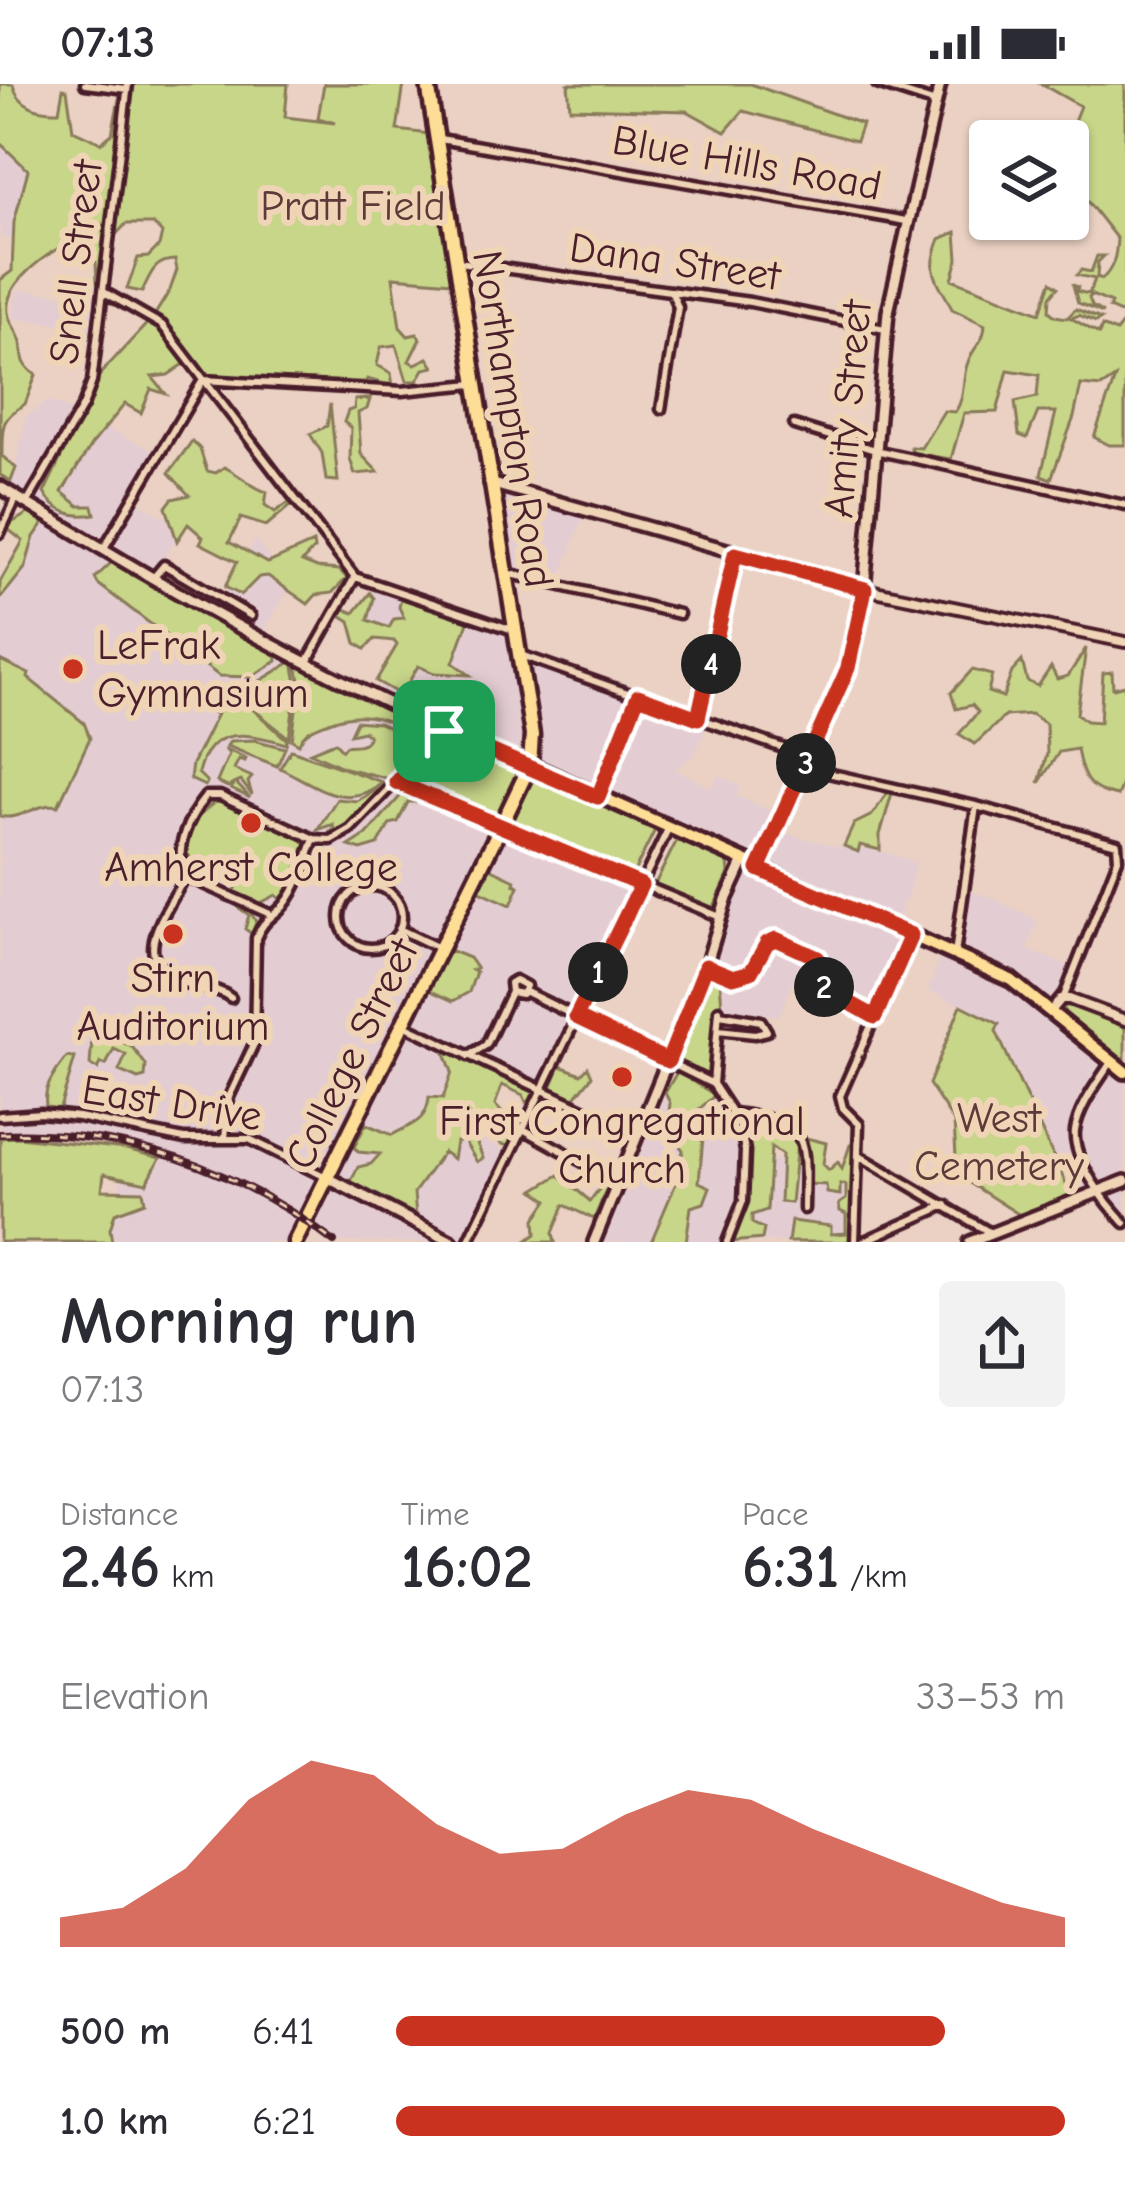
<!DOCTYPE html>
<meta charset="utf-8">
<style>
body{margin:0;font-family:"Comic Neue",sans-serif;background:#f2f2f3;color:#2b2b33;height:100vh;display:flex;flex-direction:column;font-size:45px;white-space:nowrap}
*{box-sizing:border-box;margin:0}
p{font-size:39px;color:#7c7c81}
.icon{flex:none;width:66px;height:66px;fill:none;stroke:currentColor;stroke-width:2;stroke-linecap:round;stroke-linejoin:round}
.map{position:relative;height:1158px;overflow:hidden}
.details{display:flex;flex-direction:column;background:#fff;flex:1}
.details>*{flex:none}
.tools{position:absolute;left:969px;top:36px;display:grid;gap:24px}
.tools a{display:grid;place-items:center;width:120px;height:120px;border-radius:12px;background:#fff;box-shadow:0 3px 9px #0004;font-size:60px}
.pin{position:absolute;display:grid;place-items:center;width:102px;height:102px;color:#fff;margin:-51px;border-radius:24px;box-shadow:0 6px 18px #0006}
.km{position:absolute;width:60px;height:60px;margin:-30px;border-radius:50%;background:#222;color:#fff;font-size:33px;line-height:60px;text-align:center}
.round{display:grid;place-items:center;flex:none;width:126px;height:126px;border-radius:12px;background:#f2f2f3}
.headline{display:flex;align-items:center;justify-content:space-between;height:204px;padding:0 60px}
h1{font-size:66px;font-weight:600;line-height:90px}
.stats{display:grid;grid-template-columns:repeat(3,1fr);gap:18px;height:204px;padding:12px 60px}
.stats div{display:grid;align-content:center}
.stats b{font-size:60px;font-weight:600}
.stats small{font-size:33px;font-weight:400}
.stats p{font-size:33px}
.chart{height:336px;padding:24px 60px}
.chart p{display:flex;justify-content:space-between}
.chart svg{width:100%;height:216px;margin-top:12px;fill:#c8321e;opacity:.7}
ul{padding:0 60px;list-style:none;font-size:39px}
li{display:grid;grid-template-columns:192px 144px 1fr;align-items:center;height:90px}
li i{height:30px;border-radius:15px;background:#c8321e}
.status{display:flex;justify-content:space-between;align-items:center;height:84px;padding:0 60px;background:#fff;direction:ltr}
.status svg{height:33px;fill:currentColor}
.map>svg:first-child{display:block}
.built{fill:#e4cdd2}
.green{fill:#c8d68a;stroke:#897a5a;stroke-width:3}
.lines{fill:none;stroke-linecap:round;stroke-linejoin:round}
.minor-casing{stroke:#4a1f2b;stroke-width:15}
.tertiary-casing{stroke:#4a1f2b;stroke-width:16}
.secondary-casing{stroke:#4a1f2b;stroke-width:18}
.primary-casing{stroke:#4a1f2b;stroke-width:20}
.trunk-casing{stroke:#4a1f2b;stroke-width:21}
.minor{stroke:#efd4b6;stroke-width:6}
.tertiary{stroke:#efd4b6;stroke-width:8}
.secondary{stroke:#efd4b6;stroke-width:9}
.primary{stroke:#fedd96;stroke-width:10}
.trunk{stroke:#fedd96;stroke-width:12}
.rail-casing{stroke:#4a1f2b;stroke-width:8}
.rail{stroke:#efd4b6;stroke-width:3;stroke-dasharray:9;stroke-linecap:butt}
.route-casing{stroke:#fff;stroke-width:24}
.route{stroke:#c8321e;stroke-width:15}
.poi-dot{fill:#c8321e;stroke:#efd4b6;stroke-width:4.5}
.labels{text-anchor:middle;dominant-baseline:central;stroke-width:12;stroke-linejoin:round;paint-order:stroke}
.street-label{font-size:42px;fill:#4a1f2b;stroke:#efd4b6}
.park-label{font-size:42px;fill:#5d3a39;stroke:#efd4b6}
.poi-label{font-size:42px;fill:#4a1f2b;stroke:#efd4b6}
</style>
<div class="status"><b>07:13</b><svg viewBox="0 0 49 12"><path d="M0 12V9h3v3zM5 12V6h3v6zM10 12V3h3v9zM15 12V0h3v12zM26 1h20v11H26zM47 4h2v5h-2z"/></svg></div>
<div class="map">
<svg width="1125" height="1158" viewBox="0 0 1125 1158">
<rect width="100%" height="100%" fill="#ead1c3"/>
<filter id="ink" filterUnits="userSpaceOnUse"><feTurbulence type="fractalNoise" baseFrequency=".00833" numOctaves="2"/><feDisplacementMap in="SourceGraphic" scale="24" xChannelSelector="R" yChannelSelector="G"/><feConvolveMatrix kernelMatrix="1 2 1 2 8 2 1 2 1" color-interpolation-filters="sRGB"/></filter>
<g filter="url(#ink)">
<path class="built" d="M0 54 112 80 103 169 0 153Z
M16 205 101 216 97 245 13 234Z
M49 316 160 370 133 415 182 443 154 492 215 527 255 455 291 501 261 553 374 612 404 558 358 536 377 500 513 546 519 570 709 638 694 672 675 685 712 704 718 691 740 701 737 712 779 730 776 747 839 763 878 766 916 778 909 808 891 850 905 860 875 933 795 893 779 932 690 920 742 779 530 681 502 742 641 801 542 1006 483 979 461 988 439 1035 511 1069 468 1158H334L312 1141 298 1158H104L130 1061 65 1051 0 1050V492L40 427 10 409 26 332Z
M503 408 584 430 559 498 514 485Z
M965 806 990 813 1038 836 1027 865 1073 884 1063 907 1047 927 1080 960 1125 996V1139L1098 1108 1075 1116 998 947 1000 939 928 907 943 865 954 870Z
M665 1009 683 1038 715 1011 729 1031 739 1053V1067L855 1093 853 1158H697L660 1148 654 1158H602Z"/>
<path class="green" d="M0 0H13C18 22 39 28 59 27L63 5 67 6 73 46 101 59 112 50 122 0H288L285 33 335 39 318 34 324 0H404L397 46 430 50 452 198 393 193 400 243 408 252 417 250 420 255 409 277 415 280 428 274 434 283 424 285 417 297H407L396 261 381 263 377 281 391 289 393 302 367 295 366 298 214 293 201 286 193 274 168 291 152 293 166 310 151 305 141 329 125 320 92 360 62 408 79 422H93L95 430C74 434 55 428 44 409L101 289 154 232 170 206 177 186 175 176C154 176 150 191 142 208L127 205 138 174 148 173 159 162 162 149 153 140H126L106 161 102 199 97 198 96 178 78 165 62 162C40 175 0 203 9 233 12 242 19 250 21 259 23 275 22 281 36 291L25 320C0 335 2 342 2 372L16 384 11 397 0 391V196L12 187 14 138 28 86 0 59Z
M568 0H751L862 40 856 57 743 27 725 48 687 27 570 24Z
M1041 0H1125V361H1109L1094 353 1115 294 1101 303 1081 301 1074 333 1051 395 1041 391 1056 328H1038L1027 354 1019 351 1015 318 1037 313 1039 291 1008 286 997 328 964 329 951 375 911 369V363L921 364 944 327 955 328C966 313 961 296 968 278 974 261 984 259 985 241L952 225C939 196 925 191 940 155L956 148 958 175 952 195 1040 229 1051 198 1058 203 1050 213 1049 227 1055 232 1067 234 1076 225 1101 235 1096 238 1079 231 1071 234 1099 250 1102 242 1116 248 1124 238 1123 230 1109 224 1111 219 1092 211 1089 214 1092 222 1103 229 1078 219 1073 201 1078 203 1076 207 1089 210 1095 195 1077 191 1081 186 1091 188 1097 172H1104L1098 178 1097 193 1102 195C1113 185 1116 174 1117 155L1084 113 1075 114 1070 108 1066 57 1080 22Z
M370 315 367 325 358 329 361 370 378 388 355 390 350 375 351 344 344 338 348 327 354 325 355 316Z
M330 320 338 397 326 396 322 369 310 350 327 342Z
M192 357 200 365 207 387 216 389 224 383C240 390 253 405 267 408L265 421 275 428 289 418 291 421 266 442 241 434 229 458 268 479 313 459 314 465 302 478 317 484 339 486 347 494 332 509 316 511 308 520 268 492 259 493 241 511 225 503 237 478 200 459 203 453 188 440 177 457 166 423 172 415 189 411 169 389Z
M30 428 46 436 34 453 25 484 0 515V498L23 457 5 443Z
M114 476 276 567 277 577 251 593 219 592 98 500 95 494Z
M370 509 374 514 368 536 389 544 394 535 404 534 399 523 402 511 469 535 453 579 470 591 434 589 418 582 406 603 419 612 417 620 376 597 397 561 394 557 375 555 365 565 356 559 350 537 339 530 342 524 354 529Z
M1086 564 1077 630 1086 637 1100 638 1103 589 1112 588 1113 604 1125 601V692L1117 712C1087 706 1082 694 1077 665L1059 668 1039 699 1047 670 1046 640 1031 630 1005 632 975 660 959 650 978 628 972 621 956 625 951 609 972 586 992 591 988 608 1003 613 1012 588 1022 577 1027 597 1038 602 1051 583 1057 595 1068 592Z
M0 576 29 590 28 594 84 639 90 654 58 722C38 717 20 738 0 732Z
M293 577 297 599 289 654 249 622 287 656 286 660C248 648 209 641 198 689L207 698 205 702 190 695 192 680 217 630 210 627C217 616 225 615 232 605L255 600Z
M296 578 428 644 423 654C390 637 366 623 329 638 316 643 304 646 299 660L292 656 300 596Z
M356 637 379 639 419 659 386 694 345 684 310 668 335 658 342 666 345 662C354 660 364 664 369 652L364 647 350 650Z
M452 655 517 685 519 694 498 735 410 698V688Z
M254 656 285 664 277 682 227 662 230 657Z
M225 665 246 674 245 677 239 675 234 685 252 693 248 698 252 711 241 697 236 699 250 714 231 705 235 699 228 703 217 698 229 670Z
M291 666 382 698C347 728 317 702 280 684Z
M538 692 655 746 634 788 637 794 510 740 531 696Z
M386 700 389 701 355 739 328 753H323L334 745 333 740 317 746 337 715 357 717Z
M404 708 421 714V718H408L398 738 390 740 378 761 361 766 349 762 366 751Z
M888 708 892 709 880 751V766L860 761 858 768 844 762 854 740 872 731Z
M218 715 295 749 306 760 289 805 280 815 276 811 249 825 256 838 252 850 245 845 249 831 239 824 242 816 234 809 239 798 236 793 227 792 214 801 208 798 183 764 197 734Z
M677 756 728 779 729 789 713 825 650 800 656 798Z
M488 783 515 796 514 800 519 802 511 821 478 806Z
M449 866 469 874 476 884 472 886 476 888 469 908 453 917 429 906Z
M711 893 720 895 722 924H718L712 992 708 994 676 979Z
M1070 920 1125 941V982L1066 931 1063 924Z
M961 921 999 940 996 947 1072 1113 1023 1133 957 1091 954 1038 929 1000Z
M106 948 133 964 146 981 145 993 138 995 119 987 126 971 114 965 106 981 101 979 98 985 90 981 92 955Z
M444 966 536 1009 529 1024 523 1011 502 1001 495 1021 518 1046 510 1063 500 1059 501 1045 471 1032 469 1040 483 1074 477 1078 464 1057 456 1058 453 1075 443 1068 414 1109 416 1133 350 1099 358 1083 371 1080 380 1070 358 1068 354 1063 366 1040 392 1051C412 1040 427 1038 429 1013L443 1014 452 988Z
M67 973 75 974 60 1024 47 1026C41 1005 54 990 67 973Z
M560 982 581 990 588 983 592 992 573 1016 550 1006Z
M677 988 715 1011 698 1026 703 1054 699 1098 710 1103 704 1119 691 1123 686 1158H651L676 1099 683 1066 667 1045 670 1019 665 1009Z
M747 1035 777 1040 797 1059 791 1119 780 1118 782 1071 771 1063 767 1126 752 1131V1139L764 1145 762 1155 730 1158C750 1112 750 1084 747 1035Z
M19 1053 126 1065 160 1074 147 1099 104 1090 102 1106 143 1107 145 1118 115 1129 110 1145 112 1158H0V1054Z
M806 1054 826 1059 823 1080 829 1086 838 1078 842 1085 850 1061H854L851 1158H788L791 1137 831 1142V1150L846 1149V1130L840 1127 839 1120 846 1115V1101L840 1100V1111L827 1109 826 1101 807 1100Z
M559 1091 590 1117 605 1097 609 1099 594 1135 564 1121 553 1149 555 1158H525L536 1150 535 1135 548 1116 534 1106Z"/>
<g class="lines">
<defs>
<path id="minor" d="M85 0 127 5
M877 0 936 19
M440 55 906 137
M459 178 750 218 885 245
M104 208 162 241 355 493 513 546
M661 325 678 223 671 207
M794 341 875 366 1125 421
M27 419 83 322 92 298 128 0
M0 449 17 413
M104 464 203 296 402 307 473 300
M507 489 679 530
M154 493 164 481 251 532
M518 570 808 673
M307 578 355 493
M698 634 735 470
M805 684 976 722 1117 760 1118 775 1063 915
M396 698 720 833
M600 710 638 612
M314 755 331 756 350 745 444 647
M185 792C169 827 121 878 187 900 204 906 216 902 231 914
M340 833a31 31 0 1 1 62 0a31 31 0 1 1-62 0Z
M399 845 439 864
M955 870 976 722
M706 882 733 893 751 888 767 859 776 855 818 874 809 896 873 932
M526 908 713 1000
M719 926 713 1000 740 1041 745 1067 743 1117 727 1158
M404 941 639 1051
M718 946 755 950 767 947 761 937 720 930
M468 972 486 961 511 908 510 899 515 896 526 902 522 910 511 908
M1111 978C1099 997 1078 1023 1075 1047 1072 1075 1106 1120 1125 1139
M734 1029C813 1039 805 1053 804 1125
M0 1032 41 1029 78 1033 184 1055H249L326 1093
M523 1045 619 1098
M225 1054 229 1013 254 960 256 854C263 838 268 836 280 825 297 810 306 775 314 755L220 712H206C188 734 173 765 185 792L270 830
M858 1071 989 1148
M468 1158 668 745
M855 1158 859 1040 843 1024 840 1012 911 851
M862 1158 946 1121"/>
<path id="tertiary" d="M865 505 1125 558
M1052 926 1061 915H1069L1125 936"/>
<path id="secondary" d="M490 399 865 505
M0 403C170 507 344 608 530 681
M759 785 845 593 862 529 888 228 940 0
M328 1094 452 1158
M594 1158 706 882 726 816 743 779
M970 1158 1125 1097"/>
<path id="primary" d="M530 681 1011 896 1125 988"/>
<path id="trunk" d="M295 1158 501 742 530 681 532 651 428 0"/>
</defs>
<use href="#minor" class="minor-casing"/>
<use href="#tertiary" class="tertiary-casing"/>
<use href="#secondary" class="secondary-casing"/>
<use href="#primary" class="primary-casing"/>
<use href="#trunk" class="trunk-casing"/>
<use href="#minor" class="minor"/>
<use href="#tertiary" class="tertiary"/>
<use href="#secondary" class="secondary"/>
<use href="#primary" class="primary"/>
<use href="#trunk" class="trunk"/>
<defs>
<path id="rail" d="M0 1050C121 1044 238 1084 334 1158"/>
</defs>
<use href="#rail" class="rail-casing"/>
<use href="#rail" class="rail"/>
</g>
</g>
<g class="lines" filter="url(#ink)">
<defs>
<path id="route" d="M735 470 865 505 848 584 758 785 911 851 875 933 809 896 818 874 776 855 767 859 751 888 733 893 706 882 668 977 576 933 641 801 396 698 444 647 598 713 638 612 698 634Z"/>
</defs>
<use href="#route" class="route-casing"/>
<use href="#route" class="route"/>
</g>
<g class="poi-dot">
<circle cx="73" cy="585" r="12"/>
<circle cx="251" cy="739" r="12"/>
<circle cx="173" cy="850" r="12"/>
<circle cx="622" cy="993" r="12"/>
</g>
<g class="labels">
<g class="street-label">
<text transform="translate(747 79) rotate(10)">Blue Hills Road</text>
<text transform="translate(76 178) rotate(-83)">Snell Street</text>
<text transform="translate(675 178) rotate(8)">Dana Street</text>
<text transform="translate(848 325) rotate(-85)">Amity Street</text>
<text transform="translate(513 335) rotate(81)">Northampton Road</text>
<text transform="translate(352 970) rotate(-64)">College Street</text>
<text transform="translate(172 1019) rotate(9)">East Drive</text>
</g>
<g class="park-label">
<text x="353" y="122">Pratt Field</text>
<text x="999" y="1034">West<tspan x="999" dy="48">Cemetery</tspan></text>
</g>
<g class="poi-label">
<text x="97" y="561" text-anchor="start">LeFrak<tspan x="97" dy="48">Gymnasium</tspan></text>
<text x="251" y="783">Amherst College</text>
<text x="173" y="894">Stirn<tspan x="173" dy="48">Auditorium</tspan></text>
<text x="622" y="1037">First Congregational<tspan x="622" dy="48">Church</tspan></text>
</g>
</g>
</svg>
<div class="tools">
<a><svg class="icon" aria-label="layers" viewBox="0 0 24 24"><path d="M12 4l9 5-9 5-9-5zM3 14l9 5 9-5"/></svg></a>
</div>
<div class="pin" style="left:444px;top:647px;background:#1e9e55"><svg class="icon" aria-label="arrive" viewBox="0 0 24 24"><path d="M6 21V4h12l-3 4 3 4H6"/></svg></div>
<b class="km" style="left:598px;top:888px">1</b>
<b class="km" style="left:824px;top:903px">2</b>
<b class="km" style="left:806px;top:679px">3</b>
<b class="km" style="left:711px;top:580px">4</b>
</div>
<section class="details">
<div class="headline"><div><h1>Morning run</h1><p>07:13</p></div><a class="round"><svg class="icon" aria-label="share" viewBox="0 0 24 24"><path d="M12 15V3M7 8l5-5 5 5M5 13v7h14v-7"/></svg></a></div>
<div class="stats">
<div><p>Distance</p><b>2.46<small> km</small></b></div>
<div><p>Time</p><b>16:02</b></div>
<div><p>Pace</p><b>6:31<small> /km</small></b></div>
</div>
<div class="chart"><p><span>Elevation</span>33–53 m</p>
<svg viewBox="0 0 160 44" preserveAspectRatio="none"><path d="M0 44V38L10 36L20 28L30 14L40 6L50 9L60 19L70 25L80 24L90 17L100 12L110 14L120 20L130 25L140 30L150 35L160 38V44z"/></svg>
</div>
<ul>
<li><b>500 m</b>6:41<i style="width:82%"></i></li>
<li><b>1.0 km</b>6:21<i style="width:100%"></i></li>
</ul>
</section>
